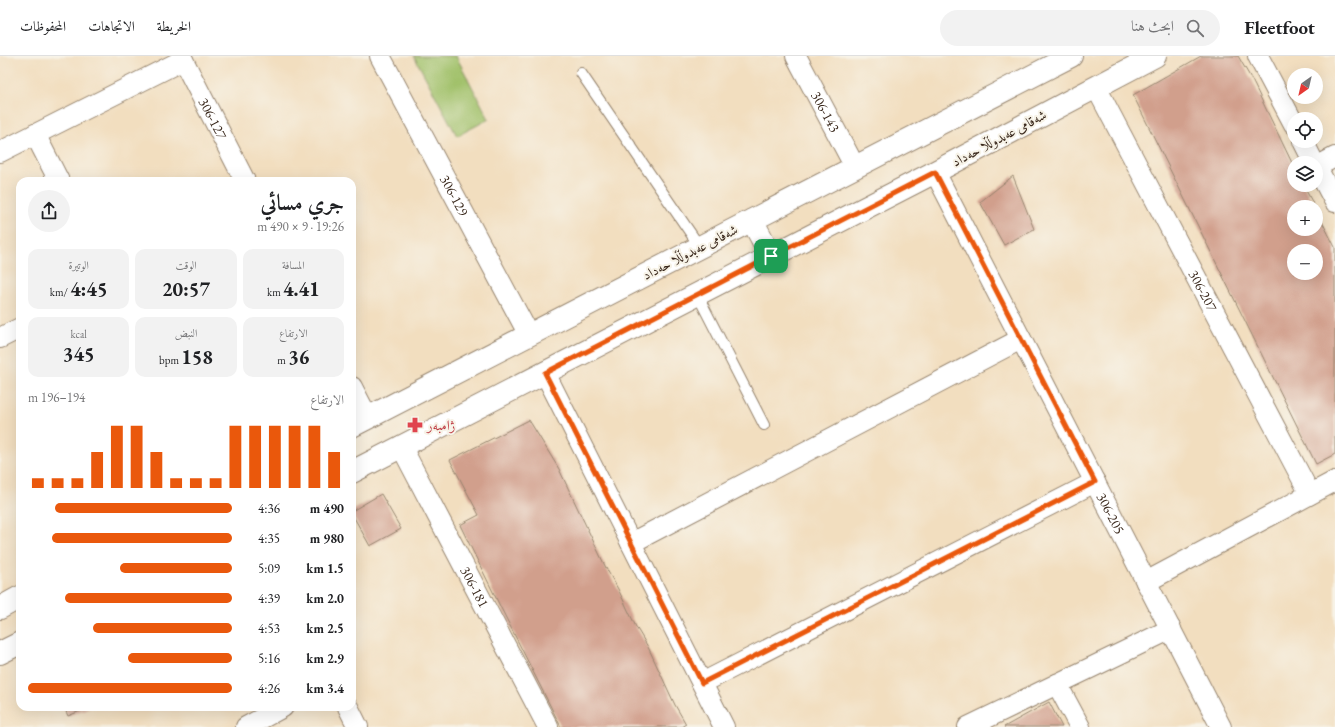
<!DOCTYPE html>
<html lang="ar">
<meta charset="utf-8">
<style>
body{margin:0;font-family:"EB Garamond",Amiri,serif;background:#f2f2f2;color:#202124;direction:rtl;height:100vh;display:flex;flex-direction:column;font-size:15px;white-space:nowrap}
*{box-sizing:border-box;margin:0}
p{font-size:13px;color:#757577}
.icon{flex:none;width:22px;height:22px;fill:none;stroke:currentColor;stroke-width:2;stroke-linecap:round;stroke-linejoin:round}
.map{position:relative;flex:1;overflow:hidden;direction:ltr}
.panel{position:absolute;left:16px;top:121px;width:340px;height:534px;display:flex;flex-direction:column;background:#fff;border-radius:12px;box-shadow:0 4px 16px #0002;direction:rtl}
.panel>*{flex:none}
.needle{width:26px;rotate:214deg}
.controls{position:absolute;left:1287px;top:12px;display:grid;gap:8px}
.controls a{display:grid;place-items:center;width:36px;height:36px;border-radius:50%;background:#fff;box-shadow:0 4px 16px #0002;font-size:20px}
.pin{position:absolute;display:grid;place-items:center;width:34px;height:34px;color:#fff;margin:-17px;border-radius:8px;box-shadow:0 2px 6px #0006}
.round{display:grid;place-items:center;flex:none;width:42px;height:42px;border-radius:21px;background:#f2f2f2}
.overview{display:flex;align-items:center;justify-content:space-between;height:68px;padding:0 12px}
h1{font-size:22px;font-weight:700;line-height:30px}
.figures{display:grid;grid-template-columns:repeat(3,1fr);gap:6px;height:68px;padding:4px 12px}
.figures div{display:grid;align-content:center;border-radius:10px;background:#f2f2f2;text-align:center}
.figures b{font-size:20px;font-weight:700}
.figures small{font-size:11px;font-weight:400}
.figures p{font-size:11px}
.chart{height:112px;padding:8px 12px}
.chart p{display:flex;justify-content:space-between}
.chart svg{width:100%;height:72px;margin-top:4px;stroke:#ea580c;stroke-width:6}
ul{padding:0 12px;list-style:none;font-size:13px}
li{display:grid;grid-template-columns:64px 48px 1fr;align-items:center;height:30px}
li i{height:10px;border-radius:5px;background:#ea580c}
header{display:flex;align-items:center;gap:24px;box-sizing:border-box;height:56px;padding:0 20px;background:#fff;border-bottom:1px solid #e0e0e0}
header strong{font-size:19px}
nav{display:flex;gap:22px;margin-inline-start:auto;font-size:14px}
.search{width:280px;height:36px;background:#f2f2f2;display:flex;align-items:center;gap:10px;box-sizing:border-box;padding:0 14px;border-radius:22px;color:#757577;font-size:15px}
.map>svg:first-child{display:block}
.green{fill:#a1c16a;stroke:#6e7644}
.building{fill:#d19f8c;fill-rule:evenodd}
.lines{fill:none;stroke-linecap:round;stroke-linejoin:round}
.service-casing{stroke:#96846e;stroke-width:12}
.minor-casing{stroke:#96846e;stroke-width:22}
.tertiary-casing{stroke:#96846e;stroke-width:24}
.service{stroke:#fff;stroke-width:10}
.minor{stroke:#fff;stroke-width:20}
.tertiary{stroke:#fff;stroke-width:22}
.route-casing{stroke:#fff;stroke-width:8}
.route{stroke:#ea580c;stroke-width:5}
.labels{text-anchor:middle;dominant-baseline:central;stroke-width:4;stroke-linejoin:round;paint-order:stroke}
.street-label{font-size:14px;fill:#3b2a1e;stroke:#f7f3e8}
.health-label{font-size:14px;fill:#be3a42;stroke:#f7f3e8;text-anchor:start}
</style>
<header>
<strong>Fleetfoot</strong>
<div class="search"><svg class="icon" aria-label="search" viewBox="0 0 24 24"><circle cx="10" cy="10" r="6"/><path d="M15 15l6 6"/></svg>ابحث هنا</div>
<nav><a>الخريطة</a><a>الاتجاهات</a><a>المحفوظات</a></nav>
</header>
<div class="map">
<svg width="1335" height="671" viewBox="0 0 1335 671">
<rect width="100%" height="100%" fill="#f7f3e8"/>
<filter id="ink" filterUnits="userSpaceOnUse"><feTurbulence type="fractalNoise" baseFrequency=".025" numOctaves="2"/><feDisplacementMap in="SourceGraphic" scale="8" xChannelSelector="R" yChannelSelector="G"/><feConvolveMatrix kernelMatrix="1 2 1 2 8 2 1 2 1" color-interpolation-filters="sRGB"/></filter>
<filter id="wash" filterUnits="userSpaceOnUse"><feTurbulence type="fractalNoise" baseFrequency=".012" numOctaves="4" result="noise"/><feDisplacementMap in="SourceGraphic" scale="16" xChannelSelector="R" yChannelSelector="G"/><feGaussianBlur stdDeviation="0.9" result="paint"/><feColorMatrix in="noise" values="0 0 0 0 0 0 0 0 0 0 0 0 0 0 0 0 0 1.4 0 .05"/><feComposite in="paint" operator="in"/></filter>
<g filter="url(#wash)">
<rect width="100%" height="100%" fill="#f2debf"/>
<path class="green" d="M414 0H456L489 63 457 80Z"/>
<g id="blocks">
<path class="building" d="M1201 0H1238L1252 24 1294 111V129H1303L1315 151H1294V173H1316V154L1335 191V398L1316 408 1133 39ZM1294 195H1316V217H1294Z
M1013 120 1034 173 1004 189 980 146Z
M529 364 559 413 606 512 618 533 636 571 648 591 675 649 686 668 681 671H561L499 548 460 469 479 459 450 404Z
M381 438 401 473 370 490 352 458V455Z
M1049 646 1062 671H1004Z
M64 651H90L68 660Z"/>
</g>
</g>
<g filter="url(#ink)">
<use href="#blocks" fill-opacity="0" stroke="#96846e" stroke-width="1"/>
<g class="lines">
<defs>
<path id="service" d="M581 17 700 191
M697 238 764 369"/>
<g id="minor">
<path id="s1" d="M181 0 245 125"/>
<path id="s2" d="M380 0 529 279"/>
<path id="s3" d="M796 0 855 111"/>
<path d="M1258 0 1294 68"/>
<path id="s4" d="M1096 31 1310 438"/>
<path d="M35 78 59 125"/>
<path d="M1303 85 1314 107"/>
<path d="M0 96 183 4"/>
<path d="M1316 110 1335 146"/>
<path d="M1316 111 1335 101"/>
<path id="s5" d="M935 116 1221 671"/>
<path d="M0 282 20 272"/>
<path d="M545 317 724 671"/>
<path d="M352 331 368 362"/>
<path id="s6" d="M401 390 548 671"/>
<path d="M631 487 1021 283"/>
<path d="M1146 526 1335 425"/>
<path d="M702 627 1095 426"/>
<path d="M1057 628 1080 671"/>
<path d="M348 651 358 671"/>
<path d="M246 671 283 651"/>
<path d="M968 671 1171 573"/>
</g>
<path id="tertiary" d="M752 164 771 200
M352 370 1071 0
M352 416 935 116 1155 0
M0 552 20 541
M0 597 20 587"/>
</defs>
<use href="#service" class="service-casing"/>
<use href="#minor" class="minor-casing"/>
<use href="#tertiary" class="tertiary-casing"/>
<use href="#service" class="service"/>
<use href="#minor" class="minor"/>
<use href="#tertiary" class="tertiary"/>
</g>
</g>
<g class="lines" filter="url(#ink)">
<defs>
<path id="route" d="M935 116 1095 426 702 627 545 317Z"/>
</defs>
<use href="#route" class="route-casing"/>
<use href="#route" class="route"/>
</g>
<defs>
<symbol id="pharmacy-bare" viewBox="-9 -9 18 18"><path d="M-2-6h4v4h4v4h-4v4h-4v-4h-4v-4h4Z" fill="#e0444e" stroke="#f7f3e8" stroke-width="2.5" paint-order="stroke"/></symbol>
</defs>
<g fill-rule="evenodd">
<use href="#pharmacy-bare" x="404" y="358" width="22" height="22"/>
</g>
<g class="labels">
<g class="street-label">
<text stroke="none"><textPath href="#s3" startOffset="63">306-143</textPath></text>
<text stroke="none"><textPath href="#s1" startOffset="70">306-127</textPath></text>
<text transform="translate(999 82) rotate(-28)">شەقامی عەبدوڵڵا حەداد</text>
<text stroke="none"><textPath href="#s2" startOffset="158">306-129</textPath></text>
<text transform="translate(690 196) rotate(-27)">شەقامی عەبدوڵڵا حەداد</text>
<text stroke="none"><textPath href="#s4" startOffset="230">306-207</textPath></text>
<text stroke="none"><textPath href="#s5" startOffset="384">306-205</textPath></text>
<text stroke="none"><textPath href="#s6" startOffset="159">306-181</textPath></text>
</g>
<g class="health-label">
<text x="427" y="369">ژامبەر</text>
</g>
</g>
</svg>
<div class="controls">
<a><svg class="needle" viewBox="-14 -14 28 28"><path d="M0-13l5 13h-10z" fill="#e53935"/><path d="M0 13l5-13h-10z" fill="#757577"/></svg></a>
<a><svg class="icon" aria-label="locate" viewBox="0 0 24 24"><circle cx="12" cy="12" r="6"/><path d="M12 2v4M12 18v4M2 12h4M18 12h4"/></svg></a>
<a><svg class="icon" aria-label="layers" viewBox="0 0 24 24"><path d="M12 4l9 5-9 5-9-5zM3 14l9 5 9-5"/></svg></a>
<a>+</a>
<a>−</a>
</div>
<div class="pin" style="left:771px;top:200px;background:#1e9e55"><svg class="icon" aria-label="arrive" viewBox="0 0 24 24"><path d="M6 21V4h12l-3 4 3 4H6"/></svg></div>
<section class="panel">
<div class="overview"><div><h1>جري مسائي</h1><p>19:26 · 9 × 490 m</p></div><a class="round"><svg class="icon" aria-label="share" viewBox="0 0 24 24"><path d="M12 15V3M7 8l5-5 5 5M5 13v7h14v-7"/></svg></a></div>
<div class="figures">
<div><p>المسافة</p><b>4.41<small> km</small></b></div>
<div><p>الوقت</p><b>20:57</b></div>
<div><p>الوتيرة</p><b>4:45<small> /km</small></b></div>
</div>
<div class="figures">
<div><p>الارتفاع</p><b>36<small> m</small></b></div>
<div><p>النبض</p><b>158<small> bpm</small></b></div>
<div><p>kcal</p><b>345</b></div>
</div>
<div class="chart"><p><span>الارتفاع</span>194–196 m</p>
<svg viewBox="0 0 160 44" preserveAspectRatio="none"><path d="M5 44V38M15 44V38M25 44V38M35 44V22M45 44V6M55 44V6M65 44V22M75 44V38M85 44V38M95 44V38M105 44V6M115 44V6M125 44V6M135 44V6M145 44V6M155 44V22"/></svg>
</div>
<ul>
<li><b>490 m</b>4:36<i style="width:87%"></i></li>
<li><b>980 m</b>4:35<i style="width:88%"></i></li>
<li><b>1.5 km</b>5:09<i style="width:55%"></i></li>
<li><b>2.0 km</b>4:39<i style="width:82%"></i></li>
<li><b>2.5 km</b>4:53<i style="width:68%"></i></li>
<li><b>2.9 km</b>5:16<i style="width:51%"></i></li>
<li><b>3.4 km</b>4:26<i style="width:100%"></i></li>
</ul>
</section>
</div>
